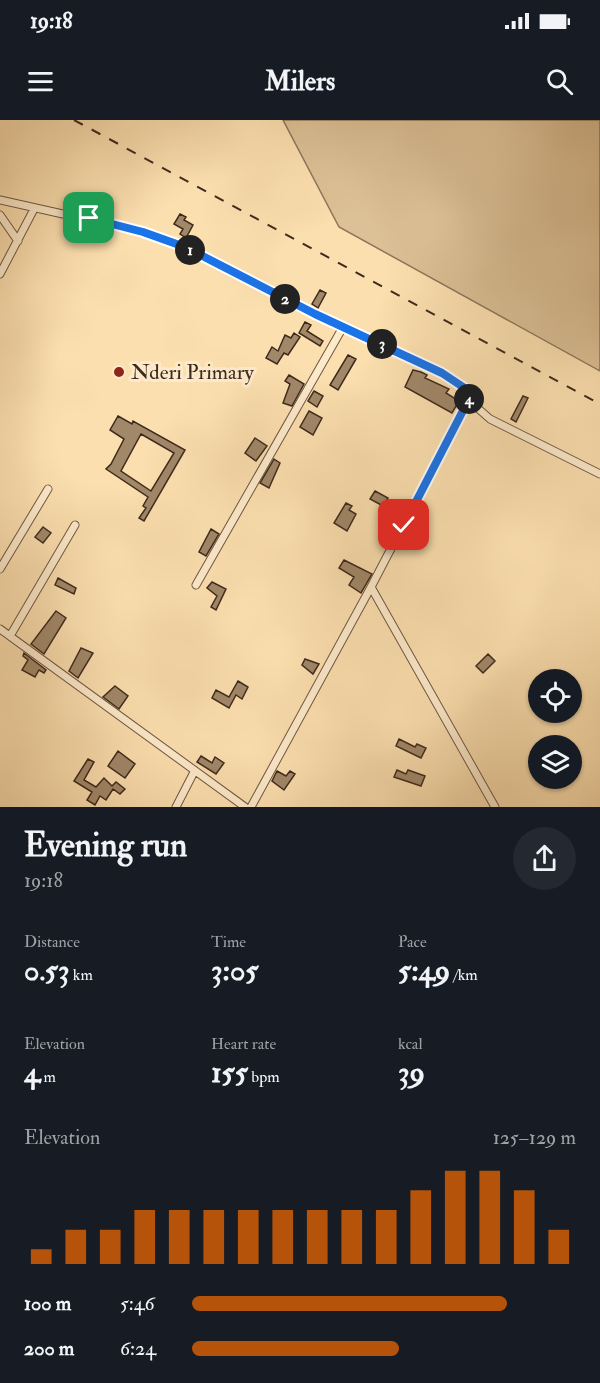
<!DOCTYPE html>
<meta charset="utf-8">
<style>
body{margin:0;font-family:"IM FELL Double Pica",serif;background:#242831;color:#f1f3f6;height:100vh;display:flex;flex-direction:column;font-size:22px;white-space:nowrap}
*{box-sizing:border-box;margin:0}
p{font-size:20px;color:#9ea1a6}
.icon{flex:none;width:33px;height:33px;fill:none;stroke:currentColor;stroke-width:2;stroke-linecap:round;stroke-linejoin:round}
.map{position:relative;height:687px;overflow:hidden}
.drawer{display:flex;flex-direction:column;background:#171b24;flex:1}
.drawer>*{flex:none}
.tools{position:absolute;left:528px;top:549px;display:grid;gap:12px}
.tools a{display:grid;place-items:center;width:54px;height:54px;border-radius:50%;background:#171b24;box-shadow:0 2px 4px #0004;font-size:30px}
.pin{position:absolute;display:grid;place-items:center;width:51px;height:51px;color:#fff;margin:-26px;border-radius:12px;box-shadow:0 3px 9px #0006}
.km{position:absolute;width:30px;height:30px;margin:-15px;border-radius:50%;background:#222;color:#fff;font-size:16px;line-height:30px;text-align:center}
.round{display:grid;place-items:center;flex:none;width:63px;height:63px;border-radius:32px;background:#242831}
.head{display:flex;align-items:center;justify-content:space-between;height:102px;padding:0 24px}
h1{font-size:33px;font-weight:700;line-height:45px}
.figures{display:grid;grid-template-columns:repeat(3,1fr);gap:9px;height:102px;padding:6px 24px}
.figures div{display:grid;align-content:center}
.figures b{font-size:30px;font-weight:700}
.figures small{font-size:16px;font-weight:400}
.figures p{font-size:16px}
.chart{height:168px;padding:12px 24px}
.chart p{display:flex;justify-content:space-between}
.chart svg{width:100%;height:108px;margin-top:6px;stroke:#b45309;stroke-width:6}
ul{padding:0 24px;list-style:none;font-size:20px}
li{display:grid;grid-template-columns:96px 72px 1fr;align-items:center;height:45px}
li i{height:15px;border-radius:8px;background:#b45309}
.status{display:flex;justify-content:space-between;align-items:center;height:42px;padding:0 30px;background:#171b24;direction:ltr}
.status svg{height:16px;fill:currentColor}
header{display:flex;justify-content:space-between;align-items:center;height:78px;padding:0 24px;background:#171b24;font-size:27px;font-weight:700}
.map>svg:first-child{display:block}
.green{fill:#dcc096;stroke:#8d755a;stroke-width:1.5}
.building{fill:#a18869;stroke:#3e2a1d;stroke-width:1.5;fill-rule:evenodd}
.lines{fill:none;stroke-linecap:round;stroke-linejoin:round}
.minor-casing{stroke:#6e5742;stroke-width:9}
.minor{stroke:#fdeacb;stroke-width:7}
.rail{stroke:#3e2a1d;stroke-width:2;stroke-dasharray:10 10;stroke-linecap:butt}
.route-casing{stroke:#fff;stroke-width:12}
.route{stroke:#1a73e8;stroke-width:8}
.poi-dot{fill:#8f2418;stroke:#fdeacb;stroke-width:2}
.labels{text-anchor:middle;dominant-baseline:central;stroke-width:6;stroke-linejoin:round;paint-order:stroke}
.poi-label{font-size:21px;fill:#3e2a1d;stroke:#fdeacb;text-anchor:start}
</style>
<div class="status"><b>19:18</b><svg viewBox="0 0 49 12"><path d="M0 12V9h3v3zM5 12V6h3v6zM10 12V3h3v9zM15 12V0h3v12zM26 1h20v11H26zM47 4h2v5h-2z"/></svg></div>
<header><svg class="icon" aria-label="menu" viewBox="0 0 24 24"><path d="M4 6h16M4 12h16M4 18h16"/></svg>Milers<svg class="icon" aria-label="search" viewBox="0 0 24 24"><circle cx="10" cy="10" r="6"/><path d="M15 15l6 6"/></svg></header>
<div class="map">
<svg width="600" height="687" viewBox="0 0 600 687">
<rect width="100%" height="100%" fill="#fcdfaf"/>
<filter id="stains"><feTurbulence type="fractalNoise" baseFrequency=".00333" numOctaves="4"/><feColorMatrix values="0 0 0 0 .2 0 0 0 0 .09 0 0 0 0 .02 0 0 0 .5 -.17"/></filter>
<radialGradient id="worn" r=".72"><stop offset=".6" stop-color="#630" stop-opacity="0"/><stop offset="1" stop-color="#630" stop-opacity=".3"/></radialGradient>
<path class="green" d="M283 0H600V251L339 107Z"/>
<path class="building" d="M180 94 186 97 184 100 193 105 186 118 180 114 183 109 174 104Z
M320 170 326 173 318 188 312 184Z
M305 202 311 205 307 211 323 221 320 226 299 213Z
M294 213 300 217 288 235 284 233 277 244 266 238 272 227 278 231 285 215 291 218Z
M348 235 356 239 338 270 330 265Z
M413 250 421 252 427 255 425 258 449 269 446 273 459 281 452 293 405 267Z
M289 255 304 264 292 286 283 283 290 264 285 261Z
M314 271 323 276 317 287 308 281Z
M523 276 528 278 516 302 511 299Z
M309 291 322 298 313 315 300 307Z
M118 296 132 304 133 301 185 330 144 401 139 398 146 388 143 386 148 377 106 349 111 344 124 319 110 310ZM141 314 174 333 151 371 121 351Z
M255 318 267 326 256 341 245 333Z
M274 339 280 343 269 368 260 363Z
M375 371 388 378 383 386 370 379Z
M346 383 352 386 349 390 356 394 347 411 334 403Z
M43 407 51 413 43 423 35 417Z
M211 409 219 414 206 436 199 432Z
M344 440 372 454 361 473 349 465 354 457 339 448Z
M58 458 76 468 74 474 55 465Z
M212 462 226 469 216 490 211 487 217 476 207 468Z
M56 491 66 498 44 534 31 524Z
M81 528 93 533 78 558 69 551Z
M24 533 46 550 44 553 39 550 35 557 22 550 28 540 23 536Z
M488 534 495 541 483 553 476 546Z
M305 539 319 544 313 554 302 545Z
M238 561 248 567 242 579 236 575 229 588 212 578 216 570 229 577Z
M115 566 128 576 119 589 103 577Z
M399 619 415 627 417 624 426 628 421 638 396 626Z
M118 631 135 644 125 658 108 646Z
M201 636 212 643 215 637 224 643 216 654 197 642Z
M88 639 94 642 84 660 96 667 104 658 112 666 116 662 125 669 120 674 113 669 106 680 100 676 95 685 87 680 92 672 74 661Z
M397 650 406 654 408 650 425 656 421 666 394 657Z
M277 651 286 656 290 651 295 654 284 670 272 661Z"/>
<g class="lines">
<defs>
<path id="minor" d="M0 80 143 112 185 127 315 194 442 253 466 269 473 284 490 299 600 354
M0 95 18 121
M0 154 34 89
M0 449 48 369
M196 465 343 207
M371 467 495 687
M0 509 245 687
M10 516 75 405
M176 687 194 652
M251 687 371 467 469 279"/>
</defs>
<use href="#minor" class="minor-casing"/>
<use href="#minor" class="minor"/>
<path class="rail" d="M74 0 600 284"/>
</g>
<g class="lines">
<defs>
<path id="route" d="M89 98 143 112 185 127 315 194 442 253 466 269 469 279 404 405"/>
</defs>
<use href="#route" class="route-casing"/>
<use href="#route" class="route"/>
</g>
<circle class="poi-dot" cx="119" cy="252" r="6"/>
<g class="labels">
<g class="poi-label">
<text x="131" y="252">Nderi Primary</text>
</g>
</g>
<rect width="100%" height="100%" filter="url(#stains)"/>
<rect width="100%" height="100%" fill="url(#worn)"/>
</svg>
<div class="tools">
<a><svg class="icon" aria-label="locate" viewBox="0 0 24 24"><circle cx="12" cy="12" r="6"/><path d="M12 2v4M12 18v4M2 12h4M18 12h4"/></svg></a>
<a><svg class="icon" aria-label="layers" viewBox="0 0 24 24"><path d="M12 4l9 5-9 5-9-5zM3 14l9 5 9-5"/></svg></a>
</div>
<div class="pin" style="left:89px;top:98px;background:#1e9e55"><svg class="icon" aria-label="arrive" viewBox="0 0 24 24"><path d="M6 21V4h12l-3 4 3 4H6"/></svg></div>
<div class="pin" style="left:404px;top:405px;background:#d93025"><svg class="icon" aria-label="check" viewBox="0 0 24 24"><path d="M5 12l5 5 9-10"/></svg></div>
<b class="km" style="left:190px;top:130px">1</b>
<b class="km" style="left:285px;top:179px">2</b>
<b class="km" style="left:382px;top:224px">3</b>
<b class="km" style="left:469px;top:279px">4</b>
</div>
<section class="drawer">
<div class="head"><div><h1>Evening run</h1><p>19:18</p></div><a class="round"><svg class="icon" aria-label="share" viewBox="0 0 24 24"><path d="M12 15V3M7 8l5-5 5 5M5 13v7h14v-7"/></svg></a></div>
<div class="figures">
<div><p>Distance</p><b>0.53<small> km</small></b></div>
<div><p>Time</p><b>3:05</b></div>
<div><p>Pace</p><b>5:49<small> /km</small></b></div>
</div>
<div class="figures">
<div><p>Elevation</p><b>4<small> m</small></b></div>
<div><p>Heart rate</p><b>155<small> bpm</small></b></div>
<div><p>kcal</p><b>39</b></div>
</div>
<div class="chart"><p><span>Elevation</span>125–129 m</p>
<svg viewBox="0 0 160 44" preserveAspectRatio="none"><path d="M5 44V38M15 44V30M25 44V30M35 44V22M45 44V22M55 44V22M65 44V22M75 44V22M85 44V22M95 44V22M105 44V22M115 44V14M125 44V6M135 44V6M145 44V14M155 44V30"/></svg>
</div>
<ul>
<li><b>100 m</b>5:46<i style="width:82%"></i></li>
<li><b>200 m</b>6:24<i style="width:54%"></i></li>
</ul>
</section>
